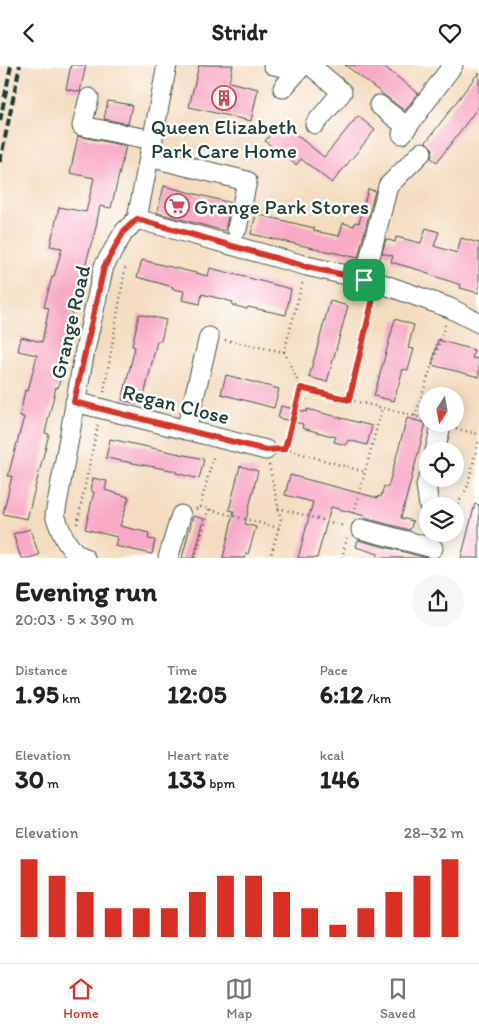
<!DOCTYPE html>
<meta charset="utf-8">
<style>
body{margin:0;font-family:Itim,sans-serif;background:#f6f6f6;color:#222;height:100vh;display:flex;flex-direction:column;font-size:19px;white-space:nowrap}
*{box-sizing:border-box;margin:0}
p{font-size:16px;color:#767676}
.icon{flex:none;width:28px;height:28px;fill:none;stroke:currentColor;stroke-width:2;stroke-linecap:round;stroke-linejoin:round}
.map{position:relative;height:493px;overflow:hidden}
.side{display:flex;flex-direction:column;background:#fff;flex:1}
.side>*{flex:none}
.needle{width:32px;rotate:191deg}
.fabs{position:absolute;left:419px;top:322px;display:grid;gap:10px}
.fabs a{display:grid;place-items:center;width:45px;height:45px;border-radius:50%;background:#fff;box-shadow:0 2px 12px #0003;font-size:25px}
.pin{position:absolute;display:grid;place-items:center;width:42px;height:42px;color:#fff;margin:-21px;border-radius:10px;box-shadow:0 2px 8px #0006}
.round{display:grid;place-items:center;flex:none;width:52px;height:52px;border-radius:26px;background:#f6f6f6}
.overview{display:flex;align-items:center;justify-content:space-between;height:85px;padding:0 15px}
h1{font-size:28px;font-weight:700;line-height:38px}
.stats{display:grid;grid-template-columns:repeat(3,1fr);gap:8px;height:85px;padding:5px 15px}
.stats div{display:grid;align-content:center}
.stats b{font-size:25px;font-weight:700}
.stats small{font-size:14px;font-weight:400}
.stats p{font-size:14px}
.chart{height:140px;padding:10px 15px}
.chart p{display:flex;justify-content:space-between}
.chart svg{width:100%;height:90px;margin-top:5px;stroke:#d93025;stroke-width:6}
header{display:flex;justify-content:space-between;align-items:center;height:65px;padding:0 15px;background:#fff;font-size:22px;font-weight:700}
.menu{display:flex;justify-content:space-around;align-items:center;height:70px;border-top:1px solid #e0e0e0;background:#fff;font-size:14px;color:#767676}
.menu a{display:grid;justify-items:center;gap:2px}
.menu .active{color:#d93025}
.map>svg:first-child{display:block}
.building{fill:#f8a9c5}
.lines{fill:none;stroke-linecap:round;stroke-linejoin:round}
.minor-casing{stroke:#3f5549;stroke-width:21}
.path{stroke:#3f5549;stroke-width:2.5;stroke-dasharray:1 4;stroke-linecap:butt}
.minor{stroke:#fff;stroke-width:19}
.rail{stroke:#1f3d34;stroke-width:4;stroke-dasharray:8 4;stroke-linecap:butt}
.route-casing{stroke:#fff;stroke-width:10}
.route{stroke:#d93025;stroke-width:6}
.labels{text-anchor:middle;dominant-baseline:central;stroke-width:5;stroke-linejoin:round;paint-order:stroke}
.poi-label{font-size:21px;fill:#1f3d34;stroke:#fff}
.street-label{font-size:21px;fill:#1f3d34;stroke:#fff}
</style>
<header><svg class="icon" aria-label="back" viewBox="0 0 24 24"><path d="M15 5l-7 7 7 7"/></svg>Stridr<svg class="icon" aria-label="heart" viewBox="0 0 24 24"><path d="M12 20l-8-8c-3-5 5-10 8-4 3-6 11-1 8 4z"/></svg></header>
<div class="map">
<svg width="479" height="493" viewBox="0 0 479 493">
<rect width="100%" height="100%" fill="#fff"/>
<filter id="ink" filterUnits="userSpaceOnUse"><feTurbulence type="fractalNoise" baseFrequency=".02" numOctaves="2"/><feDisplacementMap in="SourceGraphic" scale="10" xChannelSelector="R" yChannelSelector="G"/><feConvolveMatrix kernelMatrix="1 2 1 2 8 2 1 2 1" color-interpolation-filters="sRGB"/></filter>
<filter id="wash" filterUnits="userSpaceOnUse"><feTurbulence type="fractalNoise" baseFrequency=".0096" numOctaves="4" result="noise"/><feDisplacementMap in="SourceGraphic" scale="20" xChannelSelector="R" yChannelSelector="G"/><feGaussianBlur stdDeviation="1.12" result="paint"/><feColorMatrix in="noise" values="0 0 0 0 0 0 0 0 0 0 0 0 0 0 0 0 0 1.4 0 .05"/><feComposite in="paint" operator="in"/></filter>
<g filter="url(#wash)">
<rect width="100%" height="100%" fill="#f4dcbf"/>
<g id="blocks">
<path class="building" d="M71 0H86L80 27 66 24Z
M199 0H233L229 17 258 24 251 56 189 42Z
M345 0H382L418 28 405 46Z
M479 7V41L437 97 431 93 433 84 426 77Z
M108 36 132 40 128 59 104 54Z
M358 51 375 65 332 118 301 94 296 100 265 76 280 57 324 92Z
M78 71 126 81 111 143 100 141 93 176H92L82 213H80L61 296H64L58 323 56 322 45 368 49 369 27 454 3 449 12 411H8L24 352 20 351 25 325 28 326 37 290 18 286 21 272 42 277 49 243 44 242 52 212H54L62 183 50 181 59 142 86 147 94 113 70 108Z
M164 121 231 138 225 166 157 148Z
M368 124 375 126 358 193 251 169 256 149 314 163V166L339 171 343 158 354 161 355 157 359 158Z
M426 163 439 167 434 181 457 188 461 173 479 178V228L460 223 461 220 425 208 426 207 391 197 393 191 382 188 386 174 395 177 396 172 421 178Z
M142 195 208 211 210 203 291 224 286 250 248 242 247 244 232 240 233 237 202 229 200 239 182 235 184 226 173 224V222L137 212Z
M330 236 348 241 327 317 309 312Z
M139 249 166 255 161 276H157L142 340 122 335 135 282 132 281Z
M395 254 414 260 408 283 414 284 408 305 403 304 394 336 374 331Z
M438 275 474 285 472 293 479 294V312L432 300Z
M226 310 279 324 274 343 221 329Z
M281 341 307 347V344L372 361 367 380 348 375 346 380 334 377 336 372 302 363 303 359 278 353Z
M407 353 426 358 401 453 413 456 410 465 364 453 365 451 331 442 317 493H298L313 437 285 430 290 410 378 433V431L381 432 384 421 388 422Z
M110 374 204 394 199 414 176 408V406L106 393Z
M240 401 258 406 245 459 256 462 248 489 246 488 245 493H223L234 446 229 445Z
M93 413 107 416 105 425 129 432 120 461 149 468 148 474 155 475 152 489 115 481 117 472 85 464 94 427 91 426Z
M475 439 479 440V493H461Z
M193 451 204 454 194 493H182Z
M30 464 39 490 29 493H21L13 469Z
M358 475 427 493H377L378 489 356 482Z"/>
</g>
</g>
<g filter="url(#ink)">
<use href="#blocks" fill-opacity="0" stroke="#3f5549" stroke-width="1"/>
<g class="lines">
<defs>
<path id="minor" d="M273 0 299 5
M310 0 342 27 315 59
M283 23 303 0
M89 33 82 61 153 75
M379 40 407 62
M402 69 453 0
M149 92 247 116 237 164
M137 154 307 201 377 217 450 243 479 258
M364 215 388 121 422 87
M75 337 266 385
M186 365 209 272
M435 386 441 361
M428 414 426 420 429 441
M361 464 433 483
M85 493C67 486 61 467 55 450L85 285 104 201 124 167 137 154 167 0
M168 493 181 450"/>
</defs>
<use href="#minor" class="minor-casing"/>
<path class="path" d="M225 275 284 287 301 323 415 351 426 355
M284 287 303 216
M104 327 126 199
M349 335 373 232
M415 351 445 260
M456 364 479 369
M285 384 365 407
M281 385 285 384 301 323
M269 400 281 455 270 493
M200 442 214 389
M278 443 344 461
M196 444 200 442 279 463
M455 444 467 423 479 374
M354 448 382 343
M77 459 98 359
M195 493 209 444
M342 493 347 473"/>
<use href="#minor" class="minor"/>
<path class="rail" d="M0 56 11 0
M0 97 20 0"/>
</g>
</g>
<g class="lines" filter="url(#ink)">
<defs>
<path id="route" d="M137 154 307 202 377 217 349 335 301 323 285 384 266 385 74 337 104 202 124 166Z"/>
</defs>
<use href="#route" class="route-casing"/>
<use href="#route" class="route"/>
</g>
<defs>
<symbol id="building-ring" viewBox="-11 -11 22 22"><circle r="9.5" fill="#fff" stroke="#d1495b" stroke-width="1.5"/><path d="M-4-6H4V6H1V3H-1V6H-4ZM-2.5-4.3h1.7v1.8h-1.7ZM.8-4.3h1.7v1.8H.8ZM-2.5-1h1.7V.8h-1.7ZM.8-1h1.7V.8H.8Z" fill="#d1495b"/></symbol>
<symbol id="supermarket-ring" viewBox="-11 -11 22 22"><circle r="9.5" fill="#fff" stroke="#d1495b" stroke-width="1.5"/><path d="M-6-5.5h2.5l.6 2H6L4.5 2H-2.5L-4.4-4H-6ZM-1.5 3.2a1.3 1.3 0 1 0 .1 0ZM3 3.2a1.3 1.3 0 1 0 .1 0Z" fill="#d1495b"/></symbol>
</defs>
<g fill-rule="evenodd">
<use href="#building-ring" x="210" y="19" width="28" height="28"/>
<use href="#supermarket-ring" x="163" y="127" width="28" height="28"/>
</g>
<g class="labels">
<g class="poi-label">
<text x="224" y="61">Queen Elizabeth<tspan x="224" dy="24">Park Care Home</tspan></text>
<text x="194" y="141" text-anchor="start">Grange Park Stores</text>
</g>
<g class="street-label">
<text transform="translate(70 257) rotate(-77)">Grange Road</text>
<text transform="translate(176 339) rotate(14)">Regan Close</text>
</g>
</g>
</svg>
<div class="fabs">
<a><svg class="needle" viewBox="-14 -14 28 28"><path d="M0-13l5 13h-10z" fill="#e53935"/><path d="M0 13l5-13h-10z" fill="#767676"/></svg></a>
<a><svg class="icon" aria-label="locate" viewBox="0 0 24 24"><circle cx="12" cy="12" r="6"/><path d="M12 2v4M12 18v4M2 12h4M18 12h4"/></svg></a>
<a><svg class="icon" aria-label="layers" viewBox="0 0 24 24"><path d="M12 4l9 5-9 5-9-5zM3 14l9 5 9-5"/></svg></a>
</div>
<div class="pin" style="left:364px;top:215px;background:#1e9e55"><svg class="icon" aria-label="arrive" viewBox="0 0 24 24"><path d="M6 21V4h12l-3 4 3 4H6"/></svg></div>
</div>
<section class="side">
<div class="overview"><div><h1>Evening run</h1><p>20:03 · 5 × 390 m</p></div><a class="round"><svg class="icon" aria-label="share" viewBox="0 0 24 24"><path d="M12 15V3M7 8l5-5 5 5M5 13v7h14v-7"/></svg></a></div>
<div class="stats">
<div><p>Distance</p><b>1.95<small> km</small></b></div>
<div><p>Time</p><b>12:05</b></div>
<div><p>Pace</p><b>6:12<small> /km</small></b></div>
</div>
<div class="stats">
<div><p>Elevation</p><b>30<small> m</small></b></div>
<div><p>Heart rate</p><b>133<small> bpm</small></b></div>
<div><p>kcal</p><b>146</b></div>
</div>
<div class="chart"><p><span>Elevation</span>28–32 m</p>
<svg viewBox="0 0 160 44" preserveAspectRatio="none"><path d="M5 44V6M15 44V14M25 44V22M35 44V30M45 44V30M55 44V30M65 44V22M75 44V14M85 44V14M95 44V22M105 44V30M115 44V38M125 44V30M135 44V22M145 44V14M155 44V6"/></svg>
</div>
</section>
<nav class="menu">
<a class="active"><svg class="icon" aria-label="home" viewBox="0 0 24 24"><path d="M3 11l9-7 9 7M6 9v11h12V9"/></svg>Home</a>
<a><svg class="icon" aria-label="map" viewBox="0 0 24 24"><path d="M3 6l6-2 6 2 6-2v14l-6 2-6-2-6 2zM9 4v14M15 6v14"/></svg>Map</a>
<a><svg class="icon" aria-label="saved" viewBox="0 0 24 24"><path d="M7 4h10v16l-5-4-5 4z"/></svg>Saved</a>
</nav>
